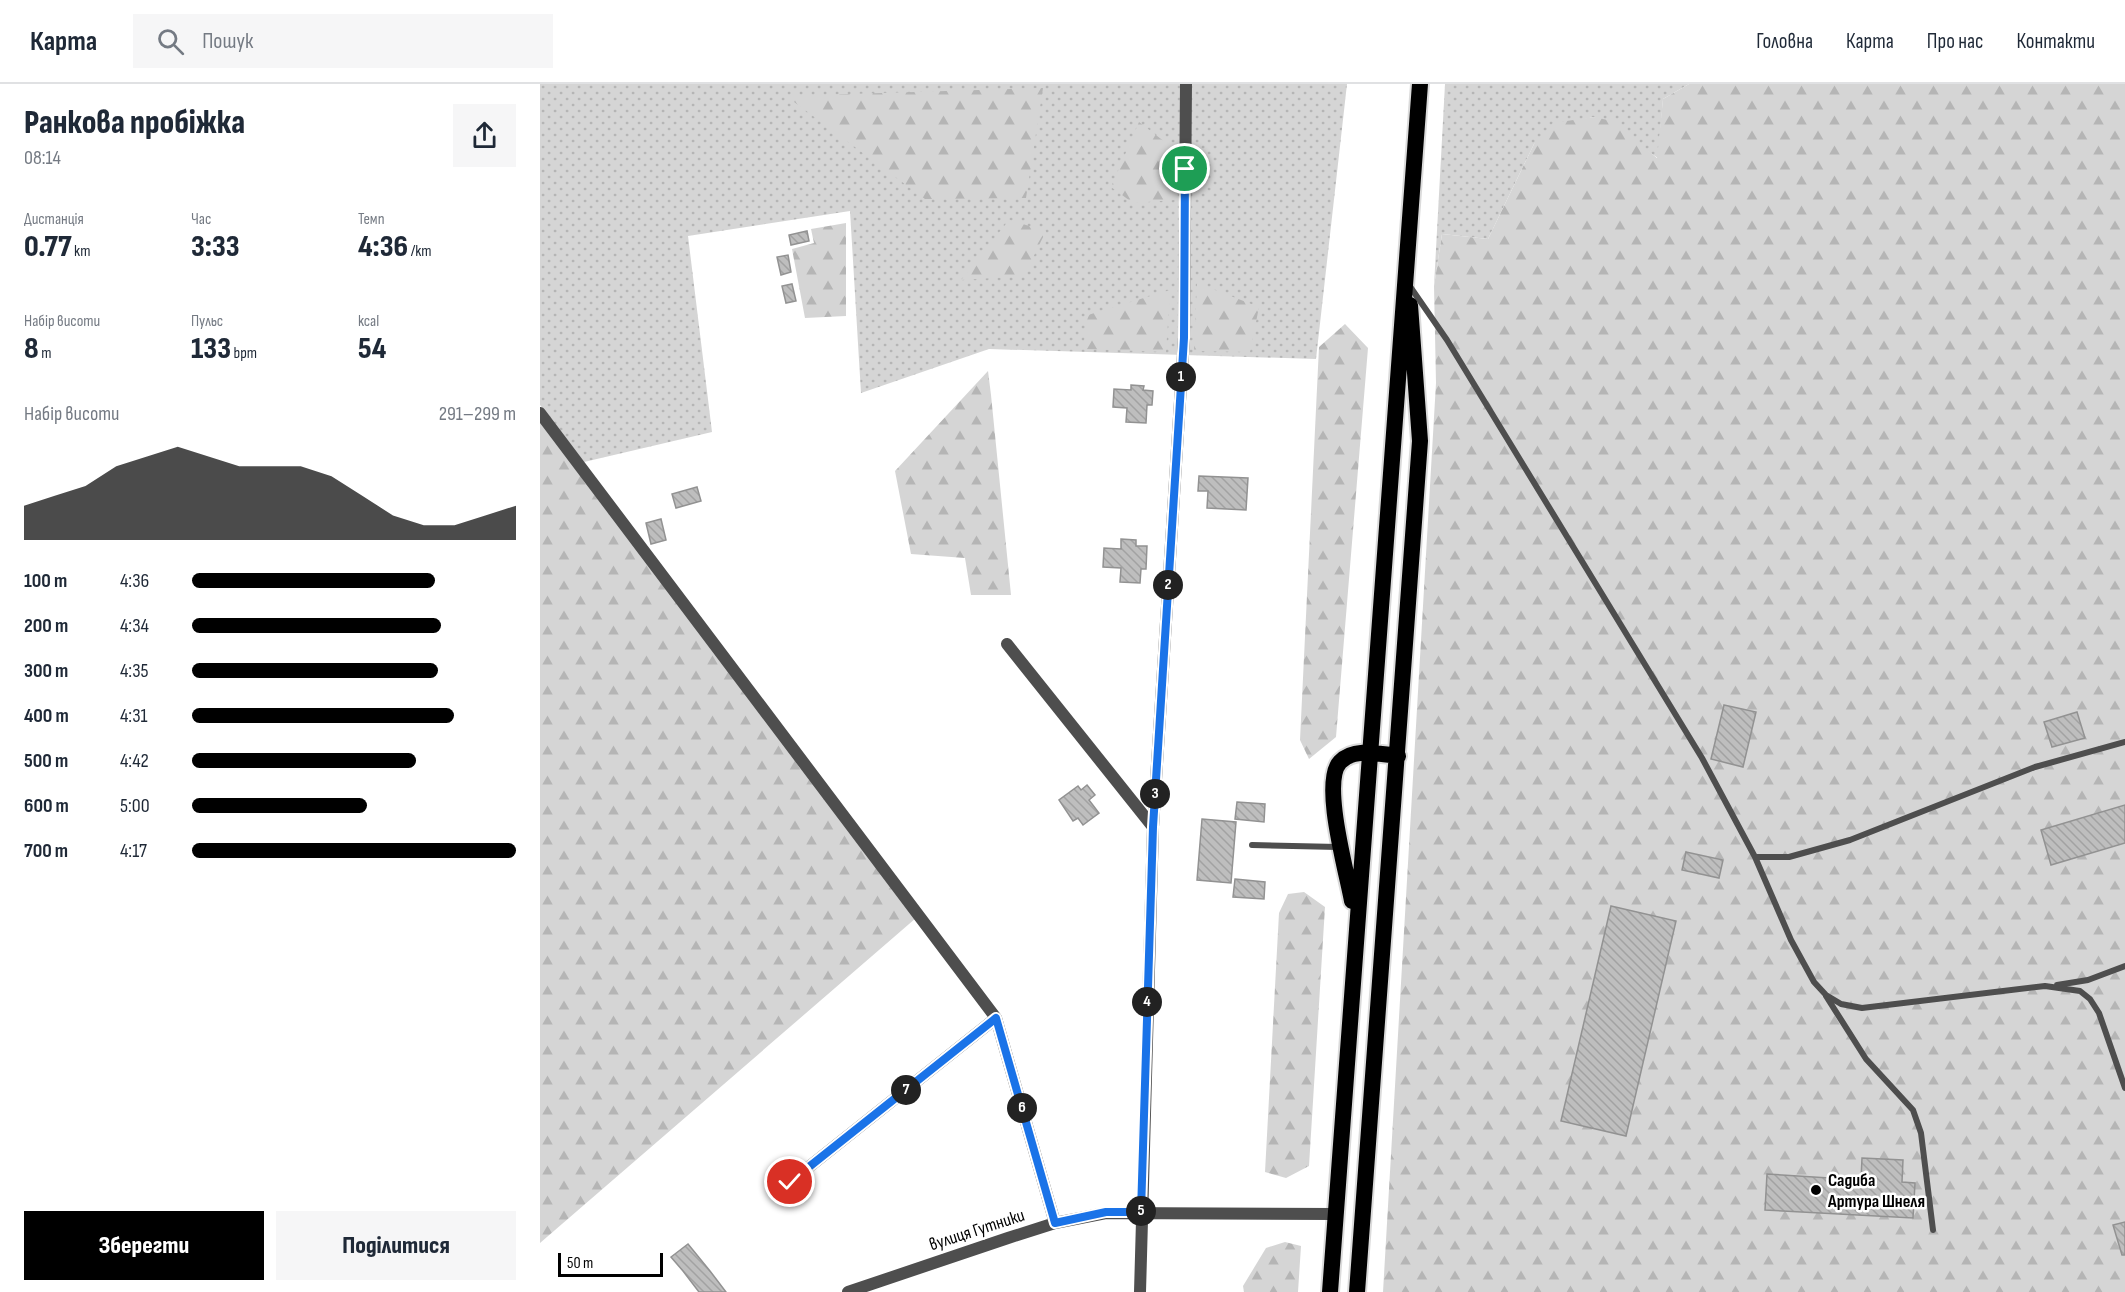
<!DOCTYPE html>
<html lang="uk">
<meta charset="utf-8">
<style>
body{margin:0;font-family:"Sofia Sans Condensed",sans-serif;background:#f6f6f7;color:#1f2937;height:100vh;display:flex;flex-direction:column;font-size:22px;white-space:nowrap}
*{box-sizing:border-box;margin:0}
p{font-size:20px;color:#747a83}
.icon{flex:none;width:33px;height:33px;fill:none;stroke:currentColor;stroke-width:2;stroke-linecap:round;stroke-linejoin:round}
.map{position:relative;flex:1;overflow:hidden}
.panel{display:flex;flex-direction:column;background:#fff;width:540px}
.panel>*{flex:none}
.scale{position:absolute;left:18px;bottom:15px;width:105px;box-sizing:border-box;padding-left:6px;border:3px solid #000;border-top:0;font-size:16px;line-height:21px;white-space:nowrap;color:#000;-webkit-text-stroke:4px #fff;paint-order:stroke}
.pin{position:absolute;display:grid;place-items:center;width:51px;height:51px;color:#fff;margin:-26px;border:3px solid #fff;border-radius:50%;box-shadow:0 2px 6px #0007}
.km{position:absolute;width:30px;height:30px;margin:-15px;border-radius:50%;background:#222;color:#fff;font-size:16px;line-height:30px;text-align:center}
.round{display:grid;place-items:center;flex:none;width:63px;height:63px;border-radius:0px;background:#f6f6f7}
.head{display:flex;align-items:center;justify-content:space-between;height:102px;padding:0 24px}
h1{font-size:33px;font-weight:800;line-height:45px}
.stats{display:grid;grid-template-columns:repeat(3,1fr);gap:9px;height:102px;padding:6px 24px}
.stats div{display:grid;align-content:center}
.stats b{font-size:30px;font-weight:800}
.stats small{font-size:16px;font-weight:400}
.stats p{font-size:16px}
.chart{height:168px;padding:12px 24px}
.chart p{display:flex;justify-content:space-between}
.chart svg{width:100%;height:108px;margin-top:6px;fill:#000;opacity:.7}
.primary-button{display:flex;gap:12px;margin-top:auto;padding:12px 24px}
.primary-button a{flex:1;height:69px;border-radius:0px;background:#000;color:#fff;font-size:24px;font-weight:800;line-height:69px;text-align:center}
.primary-button a+a{background:#f6f6f7;color:#1f2937}
ul{padding:0 24px;list-style:none;font-size:20px}
li{display:grid;grid-template-columns:96px 72px 1fr;align-items:center;height:45px}
li i{height:15px;border-radius:8px;background:#000}
header{display:flex;align-items:center;gap:36px;box-sizing:border-box;height:84px;padding:0 30px;background:#fff;border-bottom:2px solid #e0e1e3}
header strong{font-size:28px}
nav{display:flex;gap:33px;margin-inline-start:auto;font-size:21px}
.search{width:420px;height:54px;background:#f6f6f7;display:flex;align-items:center;gap:15px;box-sizing:border-box;padding:0 21px;border-radius:0px;color:#747a83;font-size:22px}
main{display:flex;flex:1;min-height:0}
.map>svg:first-child{display:block}
.grass{fill:url(#grass-dots)}
.forest{fill:url(#forest-firs)}
.building{fill:url(#building-back-hatch);stroke:#929292;stroke-width:1.5}
.lines{fill:none;stroke-linecap:round;stroke-linejoin:round}
.trunk-casing{stroke:#dbdbdb;stroke-width:20}
.service{stroke:#4e4e4e;stroke-width:6}
.minor{stroke:#4e4e4e;stroke-width:12}
.trunk{stroke:#000;stroke-width:16}
.route-casing{stroke:#fff;stroke-width:12}
.route{stroke:#1a73e8;stroke-width:8}
.poi-dot{fill:#000;stroke:#fff;stroke-width:2}
.labels{text-anchor:middle;dominant-baseline:central;stroke-width:5;stroke-linejoin:round;paint-order:stroke}
.poi-label{font-size:18px;font-weight:bold;fill:#000;stroke:#fff;text-anchor:start}
.street-label{font-size:18px;fill:#000;stroke:#fff}
</style>
<header>
<strong>Карта</strong>
<div class="search"><svg class="icon" aria-label="search" viewBox="0 0 24 24"><circle cx="10" cy="10" r="6"/><path d="M15 15l6 6"/></svg>Пошук</div>
<nav><a>Головна</a><a>Карта</a><a>Про нас</a><a>Контакти</a></nav>
</header>
<main>
<section class="panel">
<div class="head"><div><h1>Ранкова пробіжка</h1><p>08:14</p></div><a class="round"><svg class="icon" aria-label="share" viewBox="0 0 24 24"><path d="M12 15V3M7 8l5-5 5 5M5 13v7h14v-7"/></svg></a></div>
<div class="stats">
<div><p>Дистанція</p><b>0.77<small> km</small></b></div>
<div><p>Час</p><b>3:33</b></div>
<div><p>Темп</p><b>4:36<small> /km</small></b></div>
</div>
<div class="stats">
<div><p>Набір висоти</p><b>8<small> m</small></b></div>
<div><p>Пульс</p><b>133<small> bpm</small></b></div>
<div><p>kcal</p><b>54</b></div>
</div>
<div class="chart"><p><span>Набір висоти</span>291–299 m</p>
<svg viewBox="0 0 160 44" preserveAspectRatio="none"><path d="M0 44V30L10 26L20 22L30 14L40 10L50 6L60 10L70 14L80 14L90 14L100 18L110 26L120 34L130 38L140 38L150 34L160 30V44z"/></svg>
</div>
<ul>
<li><b>100 m</b>4:36<i style="width:75%"></i></li>
<li><b>200 m</b>4:34<i style="width:77%"></i></li>
<li><b>300 m</b>4:35<i style="width:76%"></i></li>
<li><b>400 m</b>4:31<i style="width:81%"></i></li>
<li><b>500 m</b>4:42<i style="width:69%"></i></li>
<li><b>600 m</b>5:00<i style="width:54%"></i></li>
<li><b>700 m</b>4:17<i style="width:100%"></i></li>
</ul>
<div class="primary-button"><a>Зберегти</a><a>Поділитися</a></div>
</section>
<div class="map">
<svg width="1585" height="1208" viewBox="0 0 1585 1208">
<defs>
<pattern id="grass-dots" width="8" height="8" patternUnits="userSpaceOnUse" patternTransform="scale(1.5)"><rect width="8" height="8" fill="#d5d5d5"/><path d="M2 2h.1M6 6h.1" fill="none" stroke="#b5b5b5" stroke-width="1.8" stroke-linecap="round"/></pattern>
<pattern id="forest-firs" width="22" height="20" patternUnits="userSpaceOnUse" patternTransform="scale(1.5)"><rect width="22" height="20" fill="#d5d5d5"/><path d="M5 1l3.5 6h-7zM16 11l3.5 6h-7z" fill="#b5b5b5"/></pattern>
<pattern id="building-back-hatch" width="6" height="6" patternUnits="userSpaceOnUse" patternTransform="scale(1.5)"><rect width="6" height="6" fill="#bebebe"/><path d="M-1 5l2 2M0 0l6 6M5-1l2 2" fill="none" stroke="#a2a2a2"/></pattern>
</defs>
<rect width="100%" height="100%" fill="#fff"/>
<path class="grass" d="M0 0H807L776 275 449 265 321 309 310 127 148 152 172 348 44 378 0 321Z
M905 0H1149L1123 15 1118 74 1054 33 1036 37 994 60 948 155 902 150 894 202Z"/>
<path class="forest" d="M1149 0H1585V1208H843L896 299 894 202 902 150 948 155 994 60 1013 39 1054 33 1072 37 1117 74 1123 15Z
M503 4 486 114 385 115 246 12Z
M599 38 634 65 635 116 593 119 571 103Z
M469 136 506 147 484 192 421 196Z
M306 139V232L265 234 252 165 274 159 271 145Z
M657 199 719 223 710 268 654 267Z
M630 206 626 268 543 265 548 231Z
M805 240 828 264 796 653 769 675 760 656 779 263Z
M448 287 451 311 471 511H431L425 474 371 470 355 387Z
M0 334 376 834 0 1159Z
M764 808 785 823 769 1082 746 1094 725 1088 739 829 748 810Z
M745 1158 761 1162 758 1208H704L703 1202 726 1164Z"/>
<path class="building" d="M267 147 269 157 251 161 249 151Z
M248 171 251 188 241 191 237 173Z
M252 200 256 217 246 219 242 202Z
M591 301 604 302 603 306 613 307 612 321H607L606 339 586 338 587 324 573 323 574 305 591 306Z
M659 392 708 394 706 426 667 424 668 407H658Z
M157 403 161 417 136 424 132 410Z
M121 435 126 456 111 460 106 439Z
M581 455 596 456V462H607L606 485H601L600 499 580 498 581 484 563 483 564 464 581 465Z
M1184 621 1216 628 1203 683 1171 675Z
M1537 628 1545 654 1512 663 1504 638Z
M547 701 555 711 549 716 559 729 543 741 538 734 533 737 519 716 538 702 541 706Z
M697 718 725 720 724 738 695 735Z
M1585 721V759L1511 781 1501 746Z
M662 735 696 738 691 799 657 796Z
M1146 768 1183 776 1179 794 1142 786Z
M695 795 725 798 724 815 693 813Z
M1071 822 1136 837 1086 1052 1021 1037Z
M1322 1074 1363 1076 1362 1098 1375 1099 1373 1134 1225 1126 1227 1090 1321 1096Z
M1585 1138V1171H1582L1573 1141Z
M148 1160 170 1187 186 1208H159L143 1187 131 1173Z"/>
<g class="lines">
<defs>
<path id="trunk" d="M812 817C807 789 781 698 800 678 814 663 840 670 858 672
M790 1208 880 0
M817 1208 880 357 870 221"/>
</defs>
<use href="#trunk" class="trunk-casing"/>
<path class="service" d="M869 201 907 256 1162 674 1215 773 1251 856 1274 898 1286 911 1301 920 1322 924 1505 902 1540 907 1550 915 1559 929 1585 1004
M712 761 798 763
M1215 773H1249L1310 756 1495 683 1585 658
M1517 901 1548 896 1585 882
M1286 912 1326 975 1373 1026 1381 1049 1393 1146"/>
<path class="minor" d="M0 329 456 934 515 1139
M467 560 613 743
M250 1098 456 934
M308 1208 468 1154 515 1139 566 1129 795 1130
M600 1208 613 743 644 254 646 0"/>
<use href="#trunk" class="trunk"/>
</g>
<g class="lines">
<defs>
<path id="route" d="M250 1098 456 934 515 1139 566 1128H601L613 743 644 254 645 85"/>
</defs>
<use href="#route" class="route-casing"/>
<use href="#route" class="route"/>
</g>
<circle class="poi-dot" cx="1276" cy="1106" r="6"/>
<g class="labels">
<g class="poi-label">
<text x="1288" y="1096">Садиба<tspan x="1288" dy="21">Артура Шнеля</tspan></text>
</g>
<g class="street-label">
<text transform="translate(437 1146) rotate(-18)">вулиця Гутники</text>
</g>
</g>
</svg>
<div class="scale">50 m</div>
<div class="pin" style="left:645px;top:85px;background:#1e9e55"><svg class="icon" aria-label="arrive" viewBox="0 0 24 24"><path d="M6 21V4h12l-3 4 3 4H6"/></svg></div>
<div class="pin" style="left:250px;top:1098px;background:#d93025"><svg class="icon" aria-label="check" viewBox="0 0 24 24"><path d="M5 12l5 5 9-10"/></svg></div>
<b class="km" style="left:641px;top:293px">1</b>
<b class="km" style="left:628px;top:501px">2</b>
<b class="km" style="left:615px;top:710px">3</b>
<b class="km" style="left:607px;top:918px">4</b>
<b class="km" style="left:601px;top:1127px">5</b>
<b class="km" style="left:482px;top:1024px">6</b>
<b class="km" style="left:366px;top:1006px">7</b>
</div>
</main>
